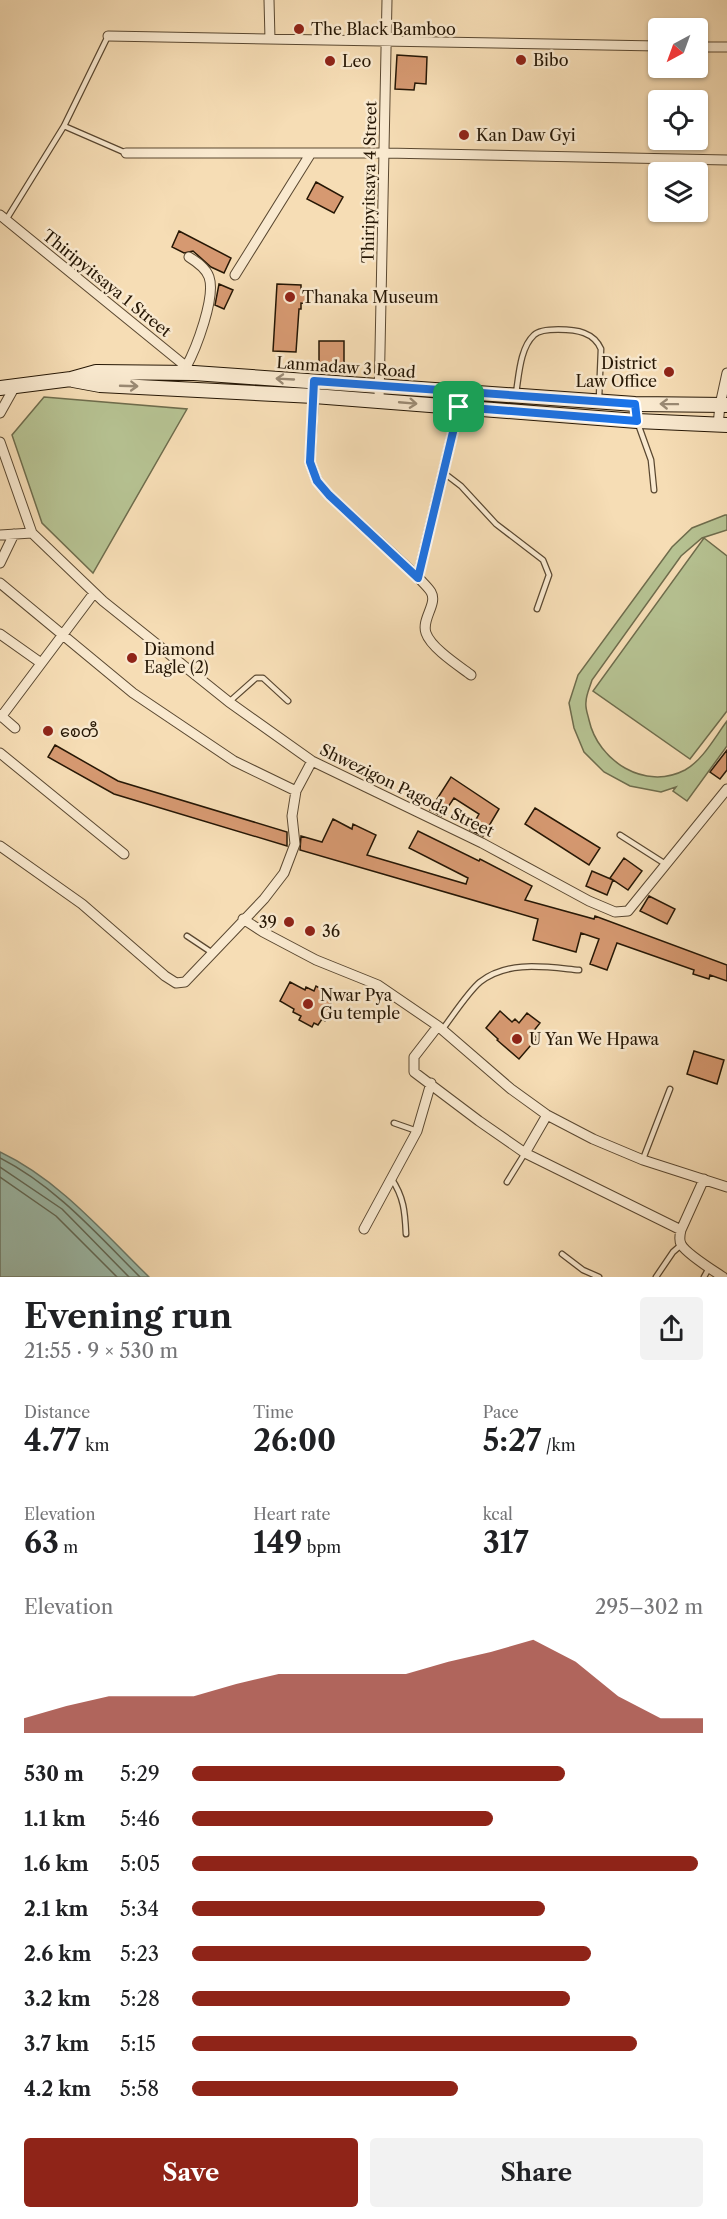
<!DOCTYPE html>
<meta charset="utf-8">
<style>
body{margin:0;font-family:"Libre Caslon Text","Noto Sans Myanmar",serif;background:#f2f2f2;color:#202124;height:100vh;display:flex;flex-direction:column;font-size:22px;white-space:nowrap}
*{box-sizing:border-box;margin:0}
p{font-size:20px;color:#757577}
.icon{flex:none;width:33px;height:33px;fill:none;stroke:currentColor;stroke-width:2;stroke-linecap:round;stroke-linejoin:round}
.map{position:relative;height:1277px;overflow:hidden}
.panel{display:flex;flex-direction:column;background:#fff;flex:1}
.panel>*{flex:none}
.needle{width:39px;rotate:221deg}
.controls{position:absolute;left:648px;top:18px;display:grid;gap:12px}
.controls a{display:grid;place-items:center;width:60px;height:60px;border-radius:6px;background:#fff;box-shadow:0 2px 4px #0004;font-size:30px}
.pin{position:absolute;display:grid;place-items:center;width:51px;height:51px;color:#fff;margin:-26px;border-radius:12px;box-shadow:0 3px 9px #0006}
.round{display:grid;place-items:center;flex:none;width:63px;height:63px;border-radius:6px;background:#f2f2f2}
.headline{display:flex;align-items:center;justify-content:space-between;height:102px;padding:0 24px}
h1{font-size:33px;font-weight:700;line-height:45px}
.metrics{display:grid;grid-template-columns:repeat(3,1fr);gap:9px;height:102px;padding:6px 24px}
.metrics div{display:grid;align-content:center}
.metrics b{font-size:30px;font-weight:700}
.metrics small{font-size:16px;font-weight:400}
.metrics p{font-size:16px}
.chart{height:168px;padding:12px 24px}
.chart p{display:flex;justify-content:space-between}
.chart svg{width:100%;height:108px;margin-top:6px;fill:#8f2418;opacity:.7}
.cta{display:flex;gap:12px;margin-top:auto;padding:12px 24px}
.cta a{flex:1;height:69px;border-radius:6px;background:#8f2418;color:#fff;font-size:24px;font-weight:700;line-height:69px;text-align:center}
.cta a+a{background:#f2f2f2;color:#202124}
ul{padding:0 24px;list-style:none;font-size:20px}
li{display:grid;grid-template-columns:96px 72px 1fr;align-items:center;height:45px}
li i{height:15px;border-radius:8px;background:#8f2418}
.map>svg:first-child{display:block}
.green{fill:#b6c292;stroke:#6e6c4c;stroke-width:1.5}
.water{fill:#9dbcab;stroke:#6d7a69;stroke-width:1.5}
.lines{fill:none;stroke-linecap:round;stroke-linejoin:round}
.shore{stroke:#626a58;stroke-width:1.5}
.building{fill:#d69971;stroke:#261705;stroke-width:1.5}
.service-casing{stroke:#5a4831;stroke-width:7}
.minor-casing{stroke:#5a4831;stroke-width:11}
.secondary-casing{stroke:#261705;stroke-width:16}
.service{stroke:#f9e9cf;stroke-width:4.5}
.minor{stroke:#f9e9cf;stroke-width:9}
.secondary{stroke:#f9e9cf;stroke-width:14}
.oneway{stroke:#9a8a74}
.route-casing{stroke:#fff;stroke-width:12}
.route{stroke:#1a73e8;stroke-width:8}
.poi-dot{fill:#8f2418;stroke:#f9e9cf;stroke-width:2}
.labels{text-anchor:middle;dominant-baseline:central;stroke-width:5;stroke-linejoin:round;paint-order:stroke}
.poi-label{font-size:16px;fill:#261705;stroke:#f9e9cf;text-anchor:start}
.street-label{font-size:16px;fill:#261705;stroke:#f9e9cf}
</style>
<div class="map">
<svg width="727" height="1277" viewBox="0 0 727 1277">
<rect width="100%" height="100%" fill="#f6ddb5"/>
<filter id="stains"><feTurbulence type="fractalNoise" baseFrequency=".00333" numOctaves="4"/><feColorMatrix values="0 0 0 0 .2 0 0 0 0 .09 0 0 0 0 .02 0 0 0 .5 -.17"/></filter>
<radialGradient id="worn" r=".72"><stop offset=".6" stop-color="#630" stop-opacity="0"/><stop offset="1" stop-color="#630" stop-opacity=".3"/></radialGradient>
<path class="green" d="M44 397 187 409 93 573 42 523 12 435Z
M725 515H727V530L702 538 681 556 592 680C590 687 586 695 586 702 585 708 588 715 589 720 598 761 645 791 685 770 703 760 715 737 727 721V746L687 801 673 791 676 787 661 792 630 786 604 772 584 752 574 728 569 703 578 675 672 547 692 528Z
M704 538 727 556V711L690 759 593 691Z"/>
<path class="water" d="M0 1152C59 1180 103 1232 149 1277H0Z"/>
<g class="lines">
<path class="shore" d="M0 1158C55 1186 97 1234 140 1277
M0 1167 62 1209 129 1277
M0 1177 56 1216 117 1277"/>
</g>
<path class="building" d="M397 55 427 57 426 84 415 83 414 90 395 89Z
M316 182 343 197 334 213 307 199Z
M179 231 231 258 224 273 211 267 193 251 184 253 172 247Z
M219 284 233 290 224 309 215 305Z
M277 284 301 285V290H309L308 304 301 303V309H299L296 352 273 351Z
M319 341H344V366H319Z
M55 745 118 781 287 832V846L114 794 48 757Z
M727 750V770L720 779 710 772Z
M451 777 499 809 483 836 470 830 479 814 454 798 442 816 430 810Z
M535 808 600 848 589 865 525 824Z
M333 819 352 829 353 824 376 835 367 855 466 884 468 878 409 848 418 831 479 861 480 859 532 886 525 900 594 919 595 916 727 965V981L710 975 709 979 693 974 694 970 617 943 607 970 590 964 599 939 581 933 576 952 533 940 538 919 300 850 301 836 322 842Z
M624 858 642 871 628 890 613 880 607 895 586 886 592 871 613 880 610 878Z
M649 896 675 909 667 924 640 911Z
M290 982 305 990 306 987 314 991 316 986 330 994 327 998 332 1001 329 1007 332 1009 325 1021 322 1019 318 1025 314 1023 312 1027 299 1020 301 1016 293 1012 294 1009 280 1001Z
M500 1011 512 1022 515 1019 519 1023 527 1013 540 1023 532 1033 537 1038 519 1059 497 1040 498 1039 486 1028Z
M694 1051 724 1060 717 1084 687 1074Z"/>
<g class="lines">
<defs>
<path id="service" d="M64 126 126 153
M6 220 64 126 108 36
M516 393C519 375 520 348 534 335 542 327 574 329 584 333 592 336 598 342 601 349L599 398
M636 406 637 421 651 460 654 490
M444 473 461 486 496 524 543 560 549 575 537 609
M229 702 256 678H263L288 701
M620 835 667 865
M187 936 211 952
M442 1030C452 1017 468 992 480 982 508 960 546 967 579 970
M394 1123 417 1131
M643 1159 670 1089
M391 1178C404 1197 405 1212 406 1234
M507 1182 525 1153
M562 1254 583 1270 599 1277
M656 1277 673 1252 681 1245
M704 1277 709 1268"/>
<path id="minor" d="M269 0 270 39
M108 36 658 46
M698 47H727
M126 153H385L727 160
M0 215 194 373
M235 275 311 153
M186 367C196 349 216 297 209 277 206 268 197 262 189 257
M314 390 310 462 317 481 329 495 418 577C422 582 428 587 431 592 438 604 421 619 426 633 431 648 459 666 471 675
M379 400 387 0
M0 413 14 388
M718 425 720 405 727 373
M0 442 32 533 103 601 229 702 312 761 482 843 589 901 615 912 628 911 727 789
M0 535 32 533
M0 563 14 534
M418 577 459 407
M0 583 133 693 234 761 296 791
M0 634 41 663
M0 715 15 728
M1 717 94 593
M0 753 124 854
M0 846 82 904 165 976 176 983 185 982 264 899 284 873 295 844 292 816 296 791 312 761
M243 919 263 932 316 960 378 985 438 1026 511 1089 547 1115 593 1139 643 1160 727 1187
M438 1026 414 1057V1072L479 1121 525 1153 681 1230
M525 1153 547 1115
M704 1179 681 1230C680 1234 679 1240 681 1244 685 1253 714 1271 723 1277
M364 1229 417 1131 431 1083"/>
<path id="secondary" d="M73 380 100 385 314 396 637 421 727 425
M0 388 71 379 96 372 194 373 635 404 727 405"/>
</defs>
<use href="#service" class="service-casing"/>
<use href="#minor" class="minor-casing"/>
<use href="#secondary" class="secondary-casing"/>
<use href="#service" class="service"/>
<use href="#minor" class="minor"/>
<use href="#secondary" class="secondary"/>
</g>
<defs><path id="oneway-shaft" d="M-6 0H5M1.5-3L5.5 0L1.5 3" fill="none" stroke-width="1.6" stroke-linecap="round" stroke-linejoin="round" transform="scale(1.5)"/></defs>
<g class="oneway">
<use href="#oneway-shaft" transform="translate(285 379) rotate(-177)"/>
<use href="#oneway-shaft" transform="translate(129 386) rotate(2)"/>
<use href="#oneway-shaft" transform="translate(408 403) rotate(5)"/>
<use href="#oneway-shaft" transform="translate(669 404) rotate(-179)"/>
</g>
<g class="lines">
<defs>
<path id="route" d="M314 381 635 404 637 421 459 407 418 578 329 495 317 481 310 462Z"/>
</defs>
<use href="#route" class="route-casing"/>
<use href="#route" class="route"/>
</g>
<g class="poi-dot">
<circle cx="299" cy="29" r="6"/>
<circle cx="521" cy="60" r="6"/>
<circle cx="330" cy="61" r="6"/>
<circle cx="464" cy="135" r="6"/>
<circle cx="290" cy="297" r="6"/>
<circle cx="669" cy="372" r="6"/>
<circle cx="132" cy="658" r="6"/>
<circle cx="48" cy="731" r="6"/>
<circle cx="289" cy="922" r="6"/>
<circle cx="310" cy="931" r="6"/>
<circle cx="308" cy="1004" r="6"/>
<circle cx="517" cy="1039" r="6"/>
</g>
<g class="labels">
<g class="poi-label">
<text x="311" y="29">The Black Bamboo</text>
<text x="533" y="60">Bibo</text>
<text x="342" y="61">Leo</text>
<text x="476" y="135">Kan Daw Gyi</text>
<text x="302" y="297">Thanaka Museum</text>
<text x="657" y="363" text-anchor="end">District<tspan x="657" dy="18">Law Office</tspan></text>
<text x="144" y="649">Diamond<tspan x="144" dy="18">Eagle (2)</tspan></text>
<text x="60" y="731">စေတီ</text>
<text x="277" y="922" text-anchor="end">39</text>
<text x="322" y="931">36</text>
<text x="320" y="995">Nwar Pya<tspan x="320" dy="18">Gu temple</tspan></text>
<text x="529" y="1039">U Yan We Hpawa</text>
</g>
<g class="street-label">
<text transform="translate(369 182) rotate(-89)">Thiripyitsaya 4 Street</text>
<text transform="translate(107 283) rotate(39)">Thiripyitsaya 1 Street</text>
<text transform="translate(346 367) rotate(4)">Lanmadaw 3 Road</text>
<text transform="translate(407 790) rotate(26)">Shwezigon Pagoda Street</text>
</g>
</g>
<rect width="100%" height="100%" filter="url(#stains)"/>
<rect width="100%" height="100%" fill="url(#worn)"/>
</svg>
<div class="controls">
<a><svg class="needle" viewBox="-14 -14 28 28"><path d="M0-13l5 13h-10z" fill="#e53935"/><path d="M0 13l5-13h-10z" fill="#757577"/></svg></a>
<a><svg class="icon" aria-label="locate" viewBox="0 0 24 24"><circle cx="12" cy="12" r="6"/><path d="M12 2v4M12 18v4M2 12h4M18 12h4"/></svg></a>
<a><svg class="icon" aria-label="layers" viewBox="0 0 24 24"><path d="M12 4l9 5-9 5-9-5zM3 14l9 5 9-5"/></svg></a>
</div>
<div class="pin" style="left:459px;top:407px;background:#1e9e55"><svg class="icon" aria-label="arrive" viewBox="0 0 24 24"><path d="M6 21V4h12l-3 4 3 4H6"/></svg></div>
</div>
<section class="panel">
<div class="headline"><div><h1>Evening run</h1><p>21:55 · 9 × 530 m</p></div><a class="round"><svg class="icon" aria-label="share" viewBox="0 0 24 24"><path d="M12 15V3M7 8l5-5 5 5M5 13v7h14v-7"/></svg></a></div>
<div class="metrics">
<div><p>Distance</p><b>4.77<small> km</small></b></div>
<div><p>Time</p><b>26:00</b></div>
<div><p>Pace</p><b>5:27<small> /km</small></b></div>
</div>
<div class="metrics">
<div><p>Elevation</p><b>63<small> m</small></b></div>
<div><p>Heart rate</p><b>149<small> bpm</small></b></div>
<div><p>kcal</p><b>317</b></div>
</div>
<div class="chart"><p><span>Elevation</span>295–302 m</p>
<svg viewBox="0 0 160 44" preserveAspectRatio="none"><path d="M0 44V38L10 33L20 29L30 29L40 29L50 24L60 20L70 20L80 20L90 20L100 15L110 11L120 6L130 15L140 29L150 38L160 38V44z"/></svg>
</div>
<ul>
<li><b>530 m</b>5:29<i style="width:73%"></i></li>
<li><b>1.1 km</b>5:46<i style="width:59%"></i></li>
<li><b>1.6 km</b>5:05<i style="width:99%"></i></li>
<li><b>2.1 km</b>5:34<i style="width:69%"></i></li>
<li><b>2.6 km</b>5:23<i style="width:78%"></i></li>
<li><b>3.2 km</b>5:28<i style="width:74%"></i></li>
<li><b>3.7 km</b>5:15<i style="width:87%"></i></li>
<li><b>4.2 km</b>5:58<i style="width:52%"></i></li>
</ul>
<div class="cta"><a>Save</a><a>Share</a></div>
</section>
